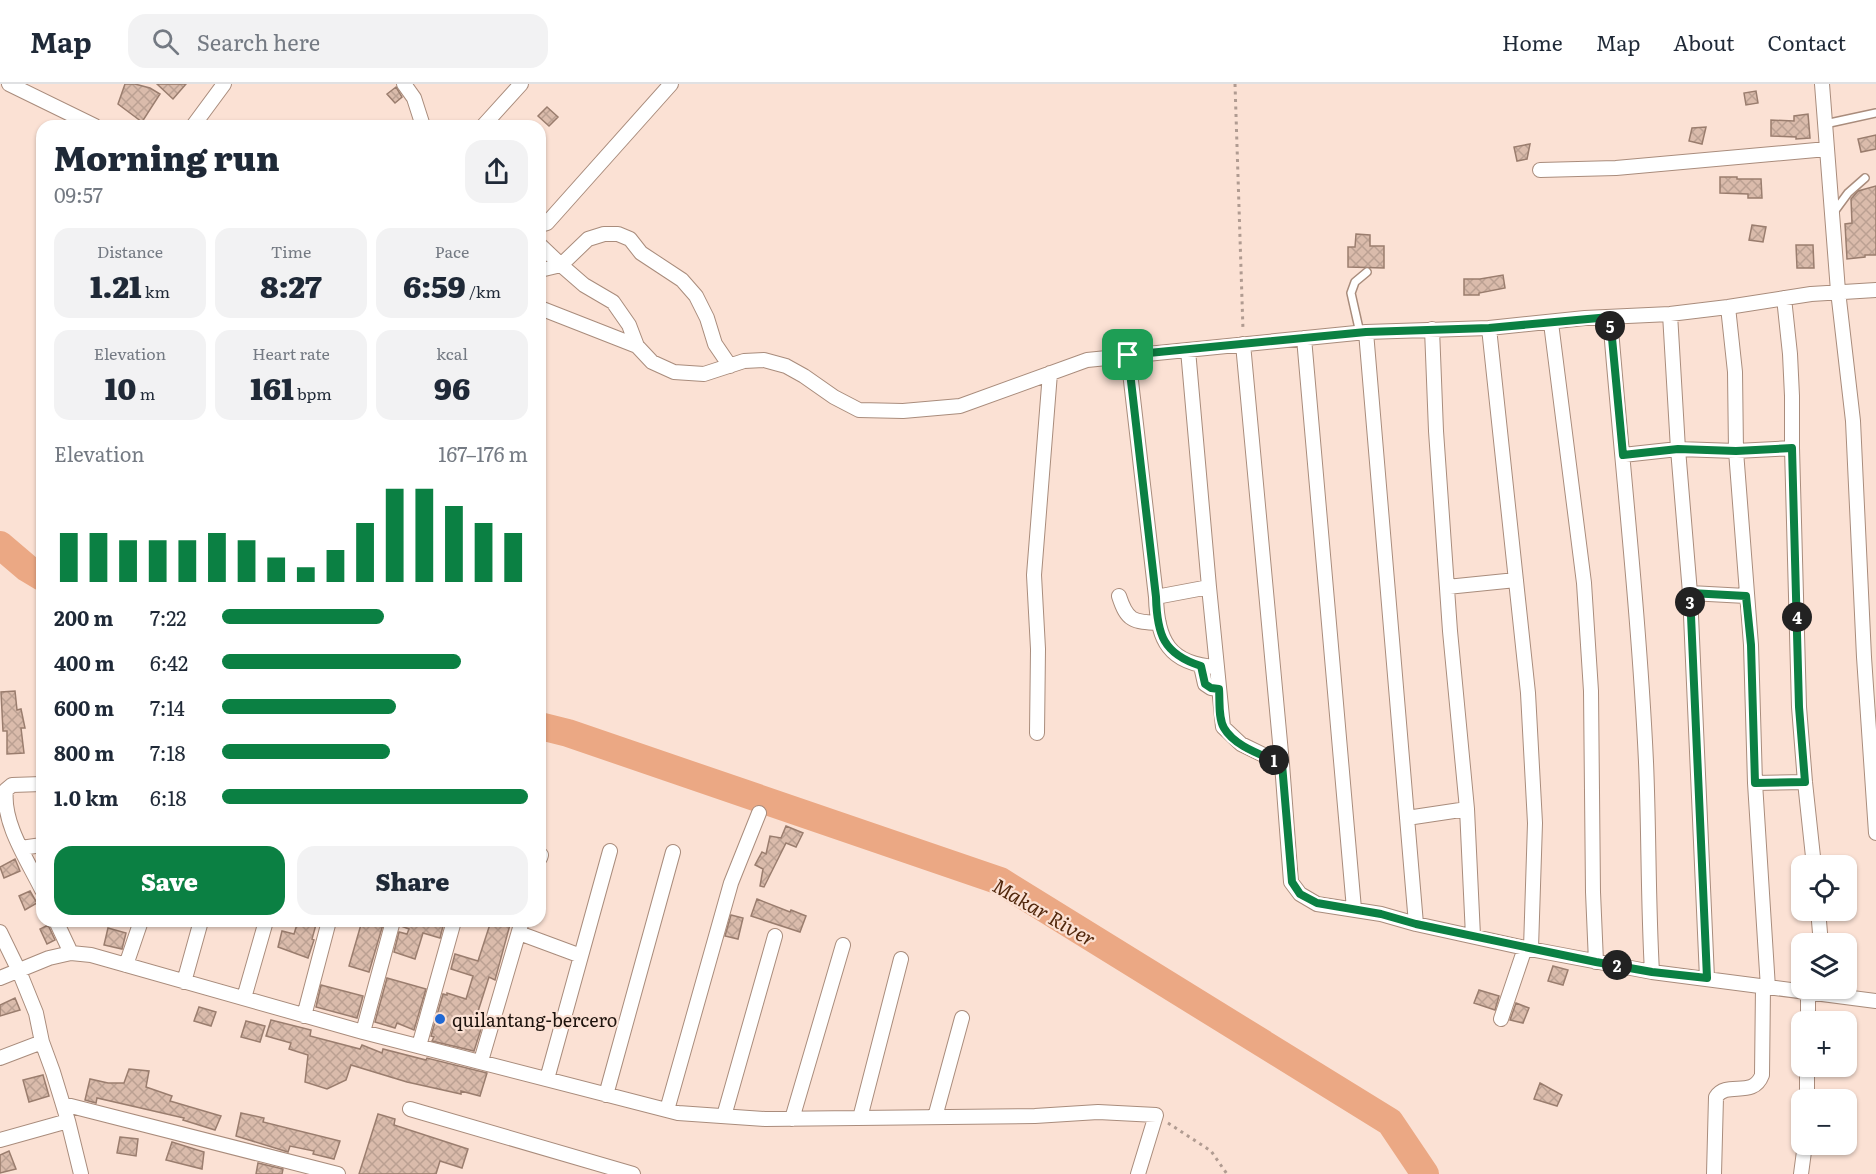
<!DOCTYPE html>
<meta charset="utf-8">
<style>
body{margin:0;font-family:Literata,serif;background:#f2f2f3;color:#1f2937;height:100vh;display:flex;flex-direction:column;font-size:22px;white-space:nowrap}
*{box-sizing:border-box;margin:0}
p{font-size:20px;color:#747a83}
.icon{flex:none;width:33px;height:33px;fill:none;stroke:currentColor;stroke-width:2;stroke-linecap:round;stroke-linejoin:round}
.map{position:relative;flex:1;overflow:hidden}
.details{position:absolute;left:36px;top:36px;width:510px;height:807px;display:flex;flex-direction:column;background:#fff;border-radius:18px;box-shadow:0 2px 4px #0004}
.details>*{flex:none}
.tools{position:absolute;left:1791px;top:771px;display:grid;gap:12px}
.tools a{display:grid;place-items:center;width:66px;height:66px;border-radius:12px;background:#fff;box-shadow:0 2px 4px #0004;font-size:30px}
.pin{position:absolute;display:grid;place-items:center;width:51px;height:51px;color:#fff;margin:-26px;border-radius:12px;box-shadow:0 3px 9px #0006}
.km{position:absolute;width:30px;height:30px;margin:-15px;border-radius:50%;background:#222;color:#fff;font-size:16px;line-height:30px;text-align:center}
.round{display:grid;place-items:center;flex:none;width:63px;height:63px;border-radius:18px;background:#f2f2f3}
.summary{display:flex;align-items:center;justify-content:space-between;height:102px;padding:0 18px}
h1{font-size:33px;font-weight:800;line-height:45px}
.figures{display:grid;grid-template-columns:repeat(3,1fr);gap:9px;height:102px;padding:6px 18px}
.figures div{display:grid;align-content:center;border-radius:15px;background:#f2f2f3;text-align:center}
.figures b{font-size:30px;font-weight:800}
.figures small{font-size:16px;font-weight:400}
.figures p{font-size:16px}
.chart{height:168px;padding:12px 18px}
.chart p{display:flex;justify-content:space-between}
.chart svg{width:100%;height:108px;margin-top:6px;stroke:#0b8043;stroke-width:6}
.primary-button{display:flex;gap:12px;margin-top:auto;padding:12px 18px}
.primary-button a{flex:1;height:69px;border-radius:18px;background:#0b8043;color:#fff;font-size:24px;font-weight:800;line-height:69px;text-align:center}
.primary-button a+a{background:#f2f2f3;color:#1f2937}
ul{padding:0 18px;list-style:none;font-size:20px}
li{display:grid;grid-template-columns:96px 72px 1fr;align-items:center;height:45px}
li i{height:15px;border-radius:8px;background:#0b8043}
header{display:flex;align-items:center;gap:36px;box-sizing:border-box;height:84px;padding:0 30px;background:#fff;border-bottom:2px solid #e0e1e3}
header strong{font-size:28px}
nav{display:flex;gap:33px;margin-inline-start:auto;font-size:21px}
.search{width:420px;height:54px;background:#f2f2f3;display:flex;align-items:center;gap:15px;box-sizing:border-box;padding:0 21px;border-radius:18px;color:#747a83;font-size:22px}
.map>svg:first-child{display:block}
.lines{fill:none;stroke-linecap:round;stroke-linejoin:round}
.river{stroke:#eba884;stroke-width:28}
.building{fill:url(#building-cross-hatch);stroke:#9a7d6e;stroke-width:1.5}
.service-casing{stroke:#a98c7c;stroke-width:10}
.minor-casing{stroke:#a98c7c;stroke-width:16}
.path{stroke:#b09b91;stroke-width:3;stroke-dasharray:3 4.5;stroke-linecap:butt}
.service{stroke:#fff;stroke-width:7}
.minor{stroke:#fff;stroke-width:14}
.route-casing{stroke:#fff;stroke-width:12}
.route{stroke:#0b8043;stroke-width:8}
.poi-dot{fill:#2169d4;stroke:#fbe1d4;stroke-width:2}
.labels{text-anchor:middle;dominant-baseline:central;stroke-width:4.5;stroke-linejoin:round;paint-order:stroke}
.poi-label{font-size:18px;fill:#1d130d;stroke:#fbe1d4;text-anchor:start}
.water-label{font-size:20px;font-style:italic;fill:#52280d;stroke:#fbe1d4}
</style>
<header>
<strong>Map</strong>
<div class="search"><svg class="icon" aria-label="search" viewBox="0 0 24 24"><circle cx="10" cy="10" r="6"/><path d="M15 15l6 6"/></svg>Search here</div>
<nav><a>Home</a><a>Map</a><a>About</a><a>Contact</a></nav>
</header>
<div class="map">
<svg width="1876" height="1090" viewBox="0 0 1876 1090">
<defs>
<pattern id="building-cross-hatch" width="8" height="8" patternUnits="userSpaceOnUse" patternTransform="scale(1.5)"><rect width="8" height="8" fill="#dabbab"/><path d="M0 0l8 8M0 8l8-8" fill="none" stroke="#bba092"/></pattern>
</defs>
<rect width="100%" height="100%" fill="#fbe1d4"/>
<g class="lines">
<path class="river" d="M0 461 27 484 42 493
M540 642 568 649 1000 797 1390 1038 1425 1090"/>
</g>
<path class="building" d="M125 0H135L150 4 160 10 142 38 118 20Z
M157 0H186L173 15Z
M396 3 402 13 395 19 387 10Z
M1756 7 1758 19 1746 21 1744 9Z
M547 23 558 33 549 42 538 32Z
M1808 30 1810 54 1796 55V53L1771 52V36L1794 37V32Z
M1706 43 1702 60 1689 57 1692 44Z
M1876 51V65L1861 68 1858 55Z
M1530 60 1527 75 1517 77 1514 63Z
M1720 93H1737V95H1761L1762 114H1748V110L1720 109Z
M1876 102V171H1865V173L1847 175 1845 140 1852 139 1851 115 1858 107Z
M1752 141 1766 143 1763 158 1749 156Z
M1356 150 1370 151V162H1384V184L1348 183V163H1355Z
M1796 161H1813L1814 184H1797Z
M1503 191 1505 204 1479 209V211H1464V195H1480Z
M15 607 17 626 21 625 25 644H21L24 669 7 670V647H3L1 608Z
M786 742 803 749 796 763 786 759 764 803 760 802 763 785 755 781 762 768 766 770 770 752 781 754Z
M15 775 20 787 4 794 0 783Z
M30 807 37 819 25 826 19 812Z
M757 815 790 828 791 826 806 832 800 848 751 832Z
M731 831 743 834 738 855 725 852Z
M298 837H317L312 855 314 856 308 874 278 863 282 847 294 850Z
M362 837H384L369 888 349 882Z
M402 837H441L444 838 440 854 423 849 415 875 394 868 399 848 407 850 409 845 401 842Z
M491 837H511L495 896 489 893 474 940 482 942 474 967 432 957 434 953 431 952 443 910 447 911V909L466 915 473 892 451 885 455 870 478 877Z
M48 841 55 856 47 860 40 845Z
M108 844 126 849 122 865 104 861Z
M1553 882 1568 886 1563 901 1548 897Z
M387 894 426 905 414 946 397 939 395 944 375 938Z
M321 901 363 912 357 934 316 923Z
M1479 906 1499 912 1495 926 1474 919Z
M15 914 20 926 0 932V921Z
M1516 919 1529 924 1523 939 1510 936Z
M199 923 216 928 211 942 194 937Z
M271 936 311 946 310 952 360 965 362 961 382 969 383 965 426 976 427 974 487 989 480 1012 461 1007V1010L407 998 351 981 346 996 327 1005 305 998 308 971 289 965 291 959 266 952Z
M246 937 265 942 260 958 241 953Z
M129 985 149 987 146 1003 172 1012 170 1017 221 1032 215 1046 183 1036 184 1034 97 1014 96 1019 85 1016 90 995 108 999H124Z
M43 991 49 1012 29 1018 23 996Z
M1540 999 1562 1011 1557 1022 1534 1015Z
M241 1029 264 1034 263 1038 340 1057 334 1075 313 1070 314 1067 290 1062 288 1068 236 1052Z
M378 1030 395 1035 394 1041 468 1065 462 1084 440 1077 436 1090H359Z
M120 1053 138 1055 136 1072 117 1069Z
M172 1058 204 1068 202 1085 166 1076Z
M9 1067 16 1085 0 1089V1071Z
M258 1079 283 1085 282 1090H256Z"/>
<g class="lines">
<defs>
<path id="service" d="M1825 40 1876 29
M1834 128 1848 109 1865 94
M1360 249 1351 209 1355 198 1367 188"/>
<path id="minor" d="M9 0 95 42
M404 0 414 14 423 42
M1822 0 1838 207 1853 337 1864 573 1876 749
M193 42 224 0
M483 42 521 0
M1540 86 1616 84 1827 65
M540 141 547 139 671 0
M540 161 561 181 588 155 604 150H618L630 155 641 169 682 196 696 212 707 234 715 260 730 282
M540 186 561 181 584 201 613 218 629 241 637 262 652 278 674 288 704 290 744 277 764 276 786 282 804 292 834 313 859 326 903 327 960 322 1087 276 1366 248 1489 244 1585 234 1670 230 1728 223 1811 210 1876 206
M1784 214 1790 270 1792 312V364L1799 623 1805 698 1814 782
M1728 223 1735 288 1736 367 1751 561 1755 699 1768 904
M540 224 637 262
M1670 230 1678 365 1690 509 1707 894
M1610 233C1622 381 1639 529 1646 678 1649 748 1648 818 1652 888
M1551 239 1584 499 1591 607 1593 808 1596 878
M1489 244 1528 609 1535 739 1531 864
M1432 245 1436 347 1450 547 1467 725 1473 852
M1366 248 1416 840
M1304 254 1354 825
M1243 260 1282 680
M1188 266 1209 503
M1128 271 1156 513 1209 503 1223 643 1241 660 1282 680 1291 798 1300 810 1317 820 1381 830 1416 840 1525 864 1652 888 1876 917
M1623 371 1678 365 1736 367 1792 364
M1447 503 1516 496
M1690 509 1746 512
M1119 512C1127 537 1133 538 1159 539
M1156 513C1157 556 1169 580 1216 583
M1201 582 1205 600 1211 604 1219 605
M1037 649 1038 565 1034 491 1050 289
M1755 699 1805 698
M42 700 12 701 6 706C2 739 28 777 42 806
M1407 734 1467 725
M21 764 42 761
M540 774 541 771
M1818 826 1821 860
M56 837 71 869
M0 848 19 887 36 929 42 958 53 988 68 1037 81 1090
M519 849 581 872
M126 881 141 837
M0 894 49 874 71 869 91 871 363 948 678 1029 765 1035 1035 1032 1098 1028 1156 1031 1138 1090
M184 898 201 837
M244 914 266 837
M304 932 329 837
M1501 935 1525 864
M1808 938V908
M363 948 393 837
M419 962 454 837
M0 974 42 958
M481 977 522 837
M547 995 610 767
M606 1011 673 768
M1807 1016V982
M63 1020 338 1090
M410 1025 633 1090
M667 1026 731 799 759 729
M724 1032 775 852
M935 1033 962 934
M860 1034 901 875
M792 1035 843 861
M0 1056 68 1037
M1714 1090 1716 1013C1727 996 1753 1015 1762 991L1763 903
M1801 1090 1805 1060"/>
</defs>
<use href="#service" class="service-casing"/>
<use href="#minor" class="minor-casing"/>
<path class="path" d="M1235 0 1243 246
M1168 1039 1211 1067 1227 1090"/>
<use href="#service" class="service"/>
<use href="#minor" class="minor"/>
</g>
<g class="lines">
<defs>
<path id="route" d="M1610 233 1623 371 1678 365 1736 367 1792 364 1799 623 1805 698 1755 699 1751 561 1746 512 1690 509 1707 894 1652 888 1596 878 1416 840 1381 830 1317 819 1300 810 1292 798 1282 680C1263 671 1235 663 1224 644 1218 634 1220 617 1219 605L1211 604 1205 600 1201 582C1163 570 1157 550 1156 513L1128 271 1366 248 1489 244Z"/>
</defs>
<use href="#route" class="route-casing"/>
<use href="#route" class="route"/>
</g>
<circle class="poi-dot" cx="440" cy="935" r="6"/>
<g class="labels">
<g class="poi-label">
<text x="452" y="935">quilantang-bercero</text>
</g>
<g class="water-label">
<text transform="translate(1045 827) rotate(30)">Makar River</text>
</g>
</g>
</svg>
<div class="tools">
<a><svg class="icon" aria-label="locate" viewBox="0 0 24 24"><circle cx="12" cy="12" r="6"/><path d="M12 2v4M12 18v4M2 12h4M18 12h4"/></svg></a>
<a><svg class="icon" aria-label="layers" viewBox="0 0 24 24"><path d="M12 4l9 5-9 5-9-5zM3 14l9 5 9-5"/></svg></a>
<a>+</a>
<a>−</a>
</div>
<div class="pin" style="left:1128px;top:271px;background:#1e9e55"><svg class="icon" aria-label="arrive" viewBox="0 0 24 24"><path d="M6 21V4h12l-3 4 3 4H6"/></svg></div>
<b class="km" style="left:1274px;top:676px">1</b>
<b class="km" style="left:1617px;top:881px">2</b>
<b class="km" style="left:1690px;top:518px">3</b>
<b class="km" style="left:1797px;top:533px">4</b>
<b class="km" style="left:1610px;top:242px">5</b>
<section class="details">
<div class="summary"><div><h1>Morning run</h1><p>09:57</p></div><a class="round"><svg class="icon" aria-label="share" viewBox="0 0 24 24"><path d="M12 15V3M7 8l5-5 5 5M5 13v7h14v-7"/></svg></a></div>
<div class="figures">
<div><p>Distance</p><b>1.21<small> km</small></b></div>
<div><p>Time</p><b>8:27</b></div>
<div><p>Pace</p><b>6:59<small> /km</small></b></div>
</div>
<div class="figures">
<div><p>Elevation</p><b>10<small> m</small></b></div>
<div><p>Heart rate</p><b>161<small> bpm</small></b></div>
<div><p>kcal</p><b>96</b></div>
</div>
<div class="chart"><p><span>Elevation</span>167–176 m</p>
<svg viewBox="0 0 160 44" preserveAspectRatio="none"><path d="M5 44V24M15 44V24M25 44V27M35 44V27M45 44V27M55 44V24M65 44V27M75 44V34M85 44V38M95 44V31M105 44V20M115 44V6M125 44V6M135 44V13M145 44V20M155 44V24"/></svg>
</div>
<ul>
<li><b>200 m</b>7:22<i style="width:53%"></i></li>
<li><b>400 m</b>6:42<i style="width:78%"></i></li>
<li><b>600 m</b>7:14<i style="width:57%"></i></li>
<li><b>800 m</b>7:18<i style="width:55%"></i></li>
<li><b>1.0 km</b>6:18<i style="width:100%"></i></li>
</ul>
<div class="primary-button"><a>Save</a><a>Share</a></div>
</section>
</div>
